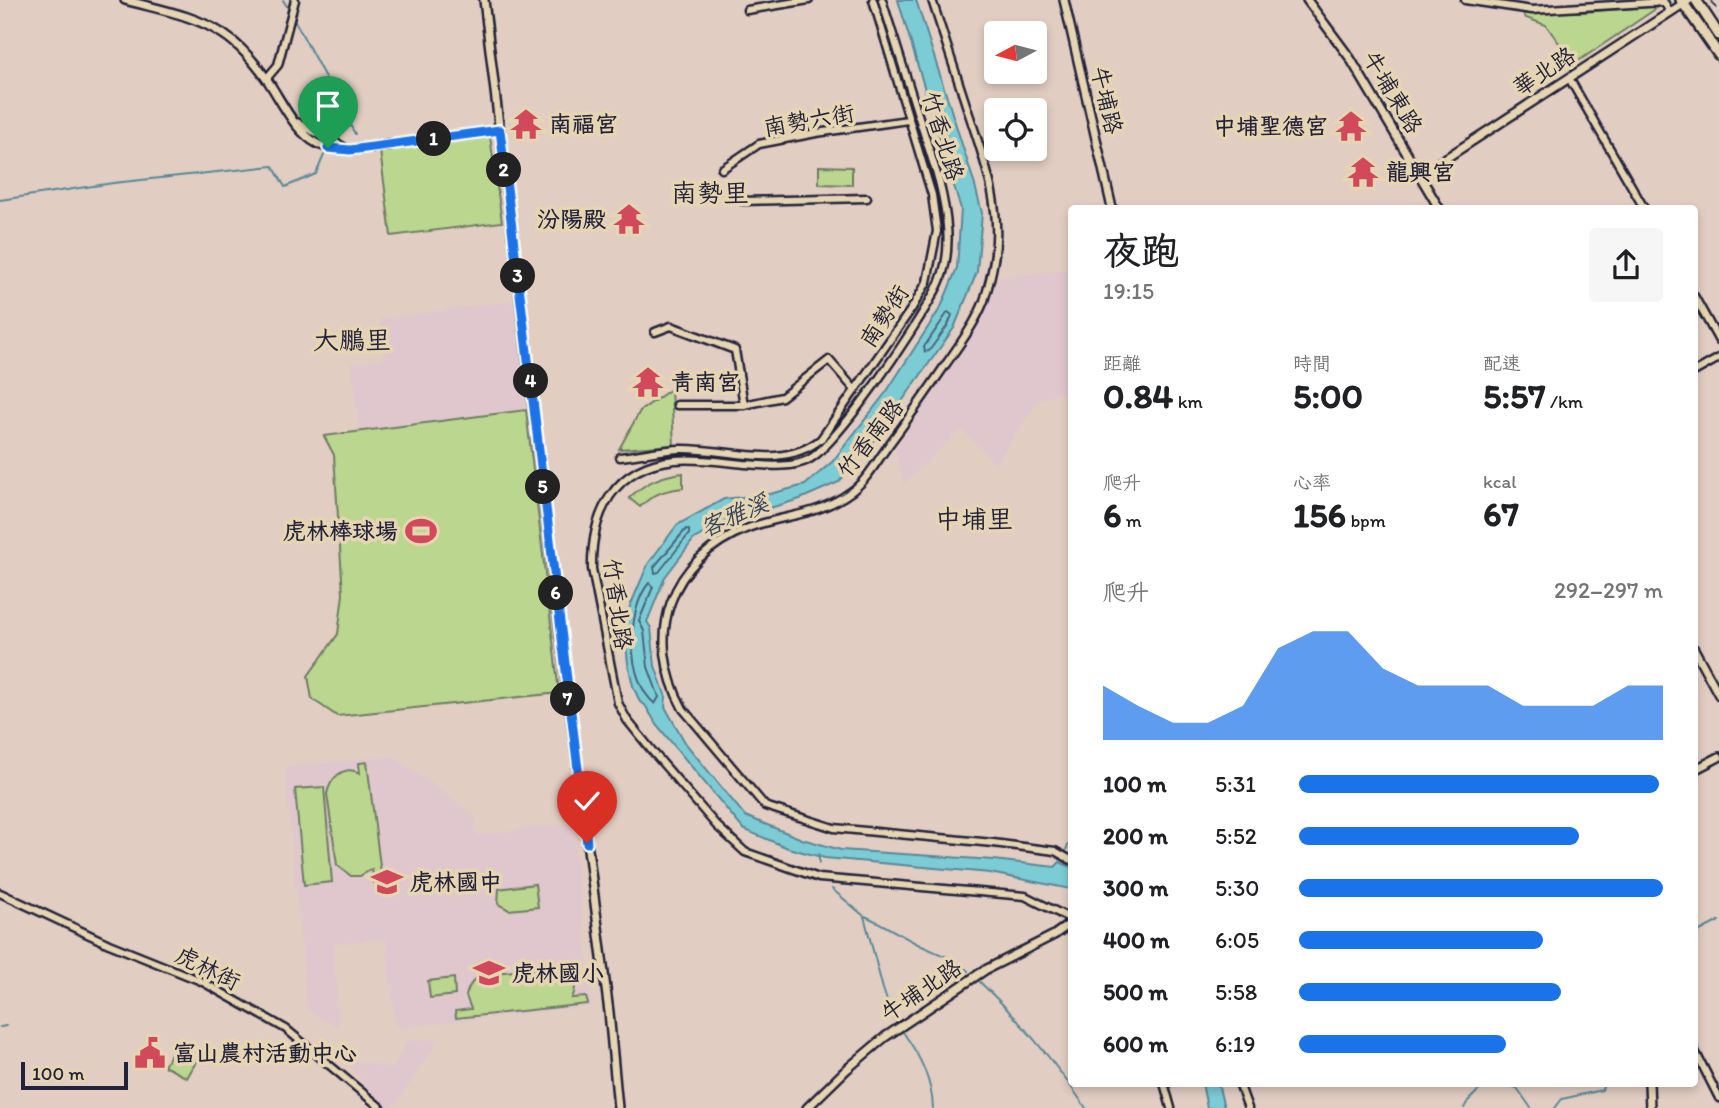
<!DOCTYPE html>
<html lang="zh-TW">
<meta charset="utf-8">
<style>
body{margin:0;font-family:Itim,"LXGW WenKai TC",sans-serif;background:#f6f6f6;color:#202124;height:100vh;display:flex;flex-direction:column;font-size:26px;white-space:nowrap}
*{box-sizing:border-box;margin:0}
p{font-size:23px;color:#757577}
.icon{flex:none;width:38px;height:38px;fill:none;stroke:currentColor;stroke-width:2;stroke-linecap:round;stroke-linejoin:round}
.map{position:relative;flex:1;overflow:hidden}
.drawer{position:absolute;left:1068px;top:205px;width:630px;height:882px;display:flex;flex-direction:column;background:#fff;border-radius:7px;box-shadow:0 4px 10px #0003}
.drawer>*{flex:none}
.needle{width:46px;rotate:263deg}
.controls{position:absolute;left:984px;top:21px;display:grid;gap:14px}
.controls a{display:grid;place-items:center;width:63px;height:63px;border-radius:7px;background:#fff;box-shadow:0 4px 10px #0003;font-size:35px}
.scale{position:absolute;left:21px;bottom:18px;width:107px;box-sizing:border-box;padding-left:7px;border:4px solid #22223b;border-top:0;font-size:19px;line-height:24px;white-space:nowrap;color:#22223b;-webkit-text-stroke:5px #e6d5b2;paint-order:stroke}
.pin{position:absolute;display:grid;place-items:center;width:60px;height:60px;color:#fff;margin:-72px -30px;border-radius:50% 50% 50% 0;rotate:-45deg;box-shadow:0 0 7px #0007}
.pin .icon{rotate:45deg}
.km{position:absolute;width:35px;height:35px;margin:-18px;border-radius:50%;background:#222;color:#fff;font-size:19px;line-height:35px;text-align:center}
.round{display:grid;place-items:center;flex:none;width:74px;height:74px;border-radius:7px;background:#f6f6f6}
.overview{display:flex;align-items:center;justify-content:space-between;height:119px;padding:0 35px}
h1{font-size:38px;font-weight:700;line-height:52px}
.stats{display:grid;grid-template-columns:repeat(3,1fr);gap:10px;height:119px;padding:7px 35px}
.stats div{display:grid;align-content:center}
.stats b{font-size:35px;font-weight:700}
.stats small{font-size:19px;font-weight:400}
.stats p{font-size:19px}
.chart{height:196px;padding:14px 35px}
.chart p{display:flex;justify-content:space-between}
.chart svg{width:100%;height:126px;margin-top:7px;fill:#1a73e8;opacity:.7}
ul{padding:0 35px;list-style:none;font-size:23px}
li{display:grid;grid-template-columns:112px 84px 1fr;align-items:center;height:52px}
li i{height:18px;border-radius:9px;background:#1a73e8}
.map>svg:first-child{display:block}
.built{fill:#dfc7cd}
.green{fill:#bbd68e;stroke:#6e7c64;stroke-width:2}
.water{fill:#7cccd6;stroke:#588898;stroke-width:2}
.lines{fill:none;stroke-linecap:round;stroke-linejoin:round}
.shore{stroke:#466679;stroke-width:2}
.stream{stroke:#588898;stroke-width:2}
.minor-casing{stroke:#22223b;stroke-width:11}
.tertiary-casing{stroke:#22223b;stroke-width:12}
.primary-casing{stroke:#22223b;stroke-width:14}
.minor{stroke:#e6d5b2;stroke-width:6}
.tertiary{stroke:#e6d5b2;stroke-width:7}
.primary{stroke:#e6d5b2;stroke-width:9}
.rail{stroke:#22223b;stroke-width:2;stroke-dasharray:10 5;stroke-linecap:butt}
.route-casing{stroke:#fff;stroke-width:14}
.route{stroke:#1a73e8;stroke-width:9}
.labels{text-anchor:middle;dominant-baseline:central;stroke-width:7;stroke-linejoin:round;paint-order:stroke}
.street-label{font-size:23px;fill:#22223b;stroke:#e6d5b2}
.poi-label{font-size:23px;font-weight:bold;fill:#22223b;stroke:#e6d5b2;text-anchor:start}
.water-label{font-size:24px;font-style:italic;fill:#34445a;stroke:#e6d5b2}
.quarter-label{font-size:26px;fill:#22223b;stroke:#e6d5b2}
</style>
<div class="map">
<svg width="1719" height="1108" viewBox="0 0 1719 1108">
<rect width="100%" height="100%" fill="#e2cdc2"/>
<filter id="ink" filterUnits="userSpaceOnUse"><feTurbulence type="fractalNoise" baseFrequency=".0143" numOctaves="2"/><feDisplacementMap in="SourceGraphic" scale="14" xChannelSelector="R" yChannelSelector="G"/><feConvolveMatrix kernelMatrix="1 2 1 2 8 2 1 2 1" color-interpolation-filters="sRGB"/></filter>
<g filter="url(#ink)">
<path class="built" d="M1071 269V388L1038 401 995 465 962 428 904 484 895 450 978 323 997 277Z
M513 301 526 410 359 431 352 363 385 359 380 319Z
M393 756 473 814 478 835 572 823 592 1006 396 1028 385 938 334 944 339 1028 307 1009 285 767Z
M439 1039 393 1108H388L373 1096 353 1070 342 1063V1057L393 1069 407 1041Z"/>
<path class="green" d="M1660 6 1574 64 1546 25 1526 18 1522 12H1583Z
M490 136 502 222 391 236 380 151Z
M819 166 852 167V185L819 184Z
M671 389 674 445 619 449 640 411Z
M526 410 559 693 337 716 312 699 308 676 338 634 343 594 334 455 324 436Z
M683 473V488C664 490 653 494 640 507L629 498C646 482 660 476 683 473Z
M367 762 382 882 374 883 372 869 360 876H351L337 865 327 794C330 779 343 764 360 773L359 763Z
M324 787 332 882 304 885 295 789Z
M535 884 538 907 509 910 498 904 499 889Z
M562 966C574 975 579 985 572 998L586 997 588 1004 456 1018 455 1011 471 1009 466 996C469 984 473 979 485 974Z
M454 978 455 995 430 998 428 981Z
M173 1050 196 1062 187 1078 164 1066Z"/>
<path class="water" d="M898 0H916L974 182 982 213 977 272 954 328 878 435 839 482 800 499 730 520 694 539 665 577 647 622 651 628 655 666 666 697 665 707 686 744 745 816 802 839 841 850 994 860 1055 867 1060 862 1071 867V889L990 873 825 858 788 848 743 829 657 725 645 705 640 702 633 686 628 663 625 636 628 611 648 564 677 525 724 499 770 494 805 485 832 462 887 391 941 307 957 268 961 209Z
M1202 1083H1218L1224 1108H1207Z"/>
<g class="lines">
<path class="shore" d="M948 312 952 315 948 325 929 351 925 352 924 347Z
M686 529 689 530V534L659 572 655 573 654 567Z
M649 583 653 587 639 621 644 631 648 667 659 697 655 704C626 681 626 610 649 583Z"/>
<path class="stream" d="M283 0 288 8
M295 21 355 134
M0 200 113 183 273 166 285 187 316 174 324 155
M1065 853 1068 845 1071 844
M819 854V863
M832 889 864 916 883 989 894 1020
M865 916C886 925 904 938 924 947 944 956 951 957 968 971
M1694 934 1719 921
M980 982C1020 1020 1055 1062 1086 1108
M0 1027 6 1026
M903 1032C919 1054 932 1081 933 1108
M1504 1083 1517 1088 1531 1108
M1464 1108 1468 1101 1486 1083
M1555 1108 1562 1099 1602 1090 1604 1083"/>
<defs>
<path id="minor" d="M882 0 939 181C947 213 953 250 940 281 926 314 837 446 808 460 789 469 765 465 744 464 722 462 698 458 675 460 614 466 591 513 592 569L618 703 627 720 653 752 716 825 745 852 819 878 1025 896 1071 919
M932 0C944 37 956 74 968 111 984 159 1003 209 994 260 992 273 988 288 984 301 975 324 960 344 946 364 927 392 908 419 888 446 877 461 867 480 852 491 817 517 785 514 748 528 669 559 643 635 683 709L765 806 834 828 993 843 1055 851 1071 860
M1465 0 1532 10 1664 2 1670 12
M747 10 809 0
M1569 78 1644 208
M266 79 278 65 295 0
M722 169 759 144 816 133 908 120
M742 201 867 198
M1694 296 1719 341
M655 332 671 326 735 350 744 405
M1694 372 1719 358
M677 405H744L782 397 829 360 855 390
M620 457C639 455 659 450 679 449 726 447 780 472 821 439L912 308 927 282 937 231 932 195 873 0
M0 893 109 944 201 981 286 1029 381 1108
M1694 1049 1719 1098
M1164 1083 1171 1108
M1239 1083 1248 1108"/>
<path id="tertiary" d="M125 0C157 9 195 15 223 34 240 45 256 64 268 81 282 102 295 132 318 144 328 149 339 149 350 150L500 130
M484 0 560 632 609 1012 618 1108
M1064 0 1112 208
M1307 0 1350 58 1439 208
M298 123 343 147
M1420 175 1689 0
M1694 649 1719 695
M1694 770 1719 757
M1649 1083 1650 1108
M807 1108 847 1069 885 1037 985 970 1054 935 1071 923"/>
<path id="primary" d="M1681 0 1719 55
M1696 0 1719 35"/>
</defs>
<use href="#minor" class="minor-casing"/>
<use href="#tertiary" class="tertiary-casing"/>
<use href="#primary" class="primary-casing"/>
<use href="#minor" class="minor"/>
<use href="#tertiary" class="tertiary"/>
<use href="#primary" class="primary"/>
<path class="rail" d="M1711 0 1719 12"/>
</g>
</g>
<g class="lines" filter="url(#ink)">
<defs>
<path id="route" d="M328 148 350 150 500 130 587 843"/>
</defs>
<use href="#route" class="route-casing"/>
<use href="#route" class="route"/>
</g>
<defs>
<symbol id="temple-bare" viewBox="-9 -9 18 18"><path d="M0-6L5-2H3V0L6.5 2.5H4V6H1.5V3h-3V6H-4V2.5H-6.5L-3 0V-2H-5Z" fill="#d1495b" stroke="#e6d5b2" stroke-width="2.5" paint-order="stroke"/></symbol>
<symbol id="stadium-bare" viewBox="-9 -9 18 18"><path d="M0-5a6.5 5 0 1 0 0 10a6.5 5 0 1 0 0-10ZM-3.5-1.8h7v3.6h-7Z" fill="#d1495b" stroke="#e6d5b2" stroke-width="2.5" paint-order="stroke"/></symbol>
<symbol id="school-bare" viewBox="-9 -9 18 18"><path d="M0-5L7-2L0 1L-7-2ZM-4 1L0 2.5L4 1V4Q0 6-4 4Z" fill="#d1495b" stroke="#e6d5b2" stroke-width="2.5" paint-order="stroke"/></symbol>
<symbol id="civic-bare" viewBox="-9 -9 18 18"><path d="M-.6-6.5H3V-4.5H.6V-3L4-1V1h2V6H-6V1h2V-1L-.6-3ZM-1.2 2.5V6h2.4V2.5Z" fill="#d1495b" stroke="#e6d5b2" stroke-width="2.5" paint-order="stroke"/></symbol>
</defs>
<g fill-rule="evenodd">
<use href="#temple-bare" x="504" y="102" width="44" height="44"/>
<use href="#temple-bare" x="1329" y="104" width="44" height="44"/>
<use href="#temple-bare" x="1341" y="150" width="44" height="44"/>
<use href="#temple-bare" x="607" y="197" width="44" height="44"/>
<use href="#temple-bare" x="626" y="360" width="44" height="44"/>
<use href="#stadium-bare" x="399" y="509" width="44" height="44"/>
<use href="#school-bare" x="365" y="860" width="44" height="44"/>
<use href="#school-bare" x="467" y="951" width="44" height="44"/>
<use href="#civic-bare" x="128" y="1031" width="44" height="44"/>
</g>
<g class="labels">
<g class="street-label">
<text transform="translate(1544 71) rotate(-33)">華北路</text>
<text transform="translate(1393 92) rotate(59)">牛埔東路</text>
<text transform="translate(1107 100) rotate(77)">牛埔路</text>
<text transform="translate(809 120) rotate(-10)">南勢六街</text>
<text transform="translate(943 136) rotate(73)">竹香北路</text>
<text transform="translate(884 316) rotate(-57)">南勢街</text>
<text transform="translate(870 438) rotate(-52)">竹香南路</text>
<text transform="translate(618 604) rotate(82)">竹香北路</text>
<text transform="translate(208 968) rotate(26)">虎林街</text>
<text transform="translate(921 990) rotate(-34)">牛埔北路</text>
</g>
<g class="poi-label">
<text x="549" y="124">南福宮</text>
<text x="1328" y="126" text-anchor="end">中埔聖德宮</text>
<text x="1386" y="172">龍興宮</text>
<text x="606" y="219" text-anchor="end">汾陽殿</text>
<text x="671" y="382">青南宫</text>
<text x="398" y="531" text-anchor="end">虎林棒球場</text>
<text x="410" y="882">虎林國中</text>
<text x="512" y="973">虎林國小</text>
<text x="173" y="1053">富山農村活動中心</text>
</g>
<g class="water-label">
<text transform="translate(734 515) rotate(-23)">客雅溪</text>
</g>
<g class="quarter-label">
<text x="710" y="193">南勢里</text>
<text x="352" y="340">大鵬里</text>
<text x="974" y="519">中埔里</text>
</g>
</g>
</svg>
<div class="controls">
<a><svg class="needle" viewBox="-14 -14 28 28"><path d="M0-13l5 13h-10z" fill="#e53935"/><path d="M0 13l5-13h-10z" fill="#757577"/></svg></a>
<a><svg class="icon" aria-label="locate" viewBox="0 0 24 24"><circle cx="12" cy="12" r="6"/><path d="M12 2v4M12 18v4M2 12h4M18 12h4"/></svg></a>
</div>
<div class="scale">100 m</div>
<div class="pin" style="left:328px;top:148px;background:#1e9e55"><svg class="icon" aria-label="arrive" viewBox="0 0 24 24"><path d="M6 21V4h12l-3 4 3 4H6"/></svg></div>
<div class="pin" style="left:587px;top:843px;background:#d93025"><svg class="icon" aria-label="check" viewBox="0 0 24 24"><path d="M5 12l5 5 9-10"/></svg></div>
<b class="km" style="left:434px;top:139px">1</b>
<b class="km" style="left:504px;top:170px">2</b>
<b class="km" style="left:518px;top:276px">3</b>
<b class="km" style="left:531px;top:381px">4</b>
<b class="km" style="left:543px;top:487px">5</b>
<b class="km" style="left:556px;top:593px">6</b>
<b class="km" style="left:568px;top:699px">7</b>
<section class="drawer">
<div class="overview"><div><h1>夜跑</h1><p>19:15</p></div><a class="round"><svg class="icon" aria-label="share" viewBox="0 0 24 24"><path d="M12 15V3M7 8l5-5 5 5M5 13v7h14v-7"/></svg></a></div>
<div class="stats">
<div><p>距離</p><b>0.84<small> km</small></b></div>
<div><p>時間</p><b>5:00</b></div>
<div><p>配速</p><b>5:57<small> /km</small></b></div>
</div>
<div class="stats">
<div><p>爬升</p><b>6<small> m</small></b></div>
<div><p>心率</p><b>156<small> bpm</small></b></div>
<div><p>kcal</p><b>67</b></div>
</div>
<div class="chart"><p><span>爬升</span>292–297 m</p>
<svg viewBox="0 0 160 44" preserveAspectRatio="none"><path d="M0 44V25L10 32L20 38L30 38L40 32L50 12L60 6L70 6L80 19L90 25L100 25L110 25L120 32L130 32L140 32L150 25L160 25V44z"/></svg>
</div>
<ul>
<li><b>100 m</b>5:31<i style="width:99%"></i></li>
<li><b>200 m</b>5:52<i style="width:77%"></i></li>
<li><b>300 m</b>5:30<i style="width:100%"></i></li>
<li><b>400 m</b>6:05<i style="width:67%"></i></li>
<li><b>500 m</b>5:58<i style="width:72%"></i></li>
<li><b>600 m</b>6:19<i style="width:57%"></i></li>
</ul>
</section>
</div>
